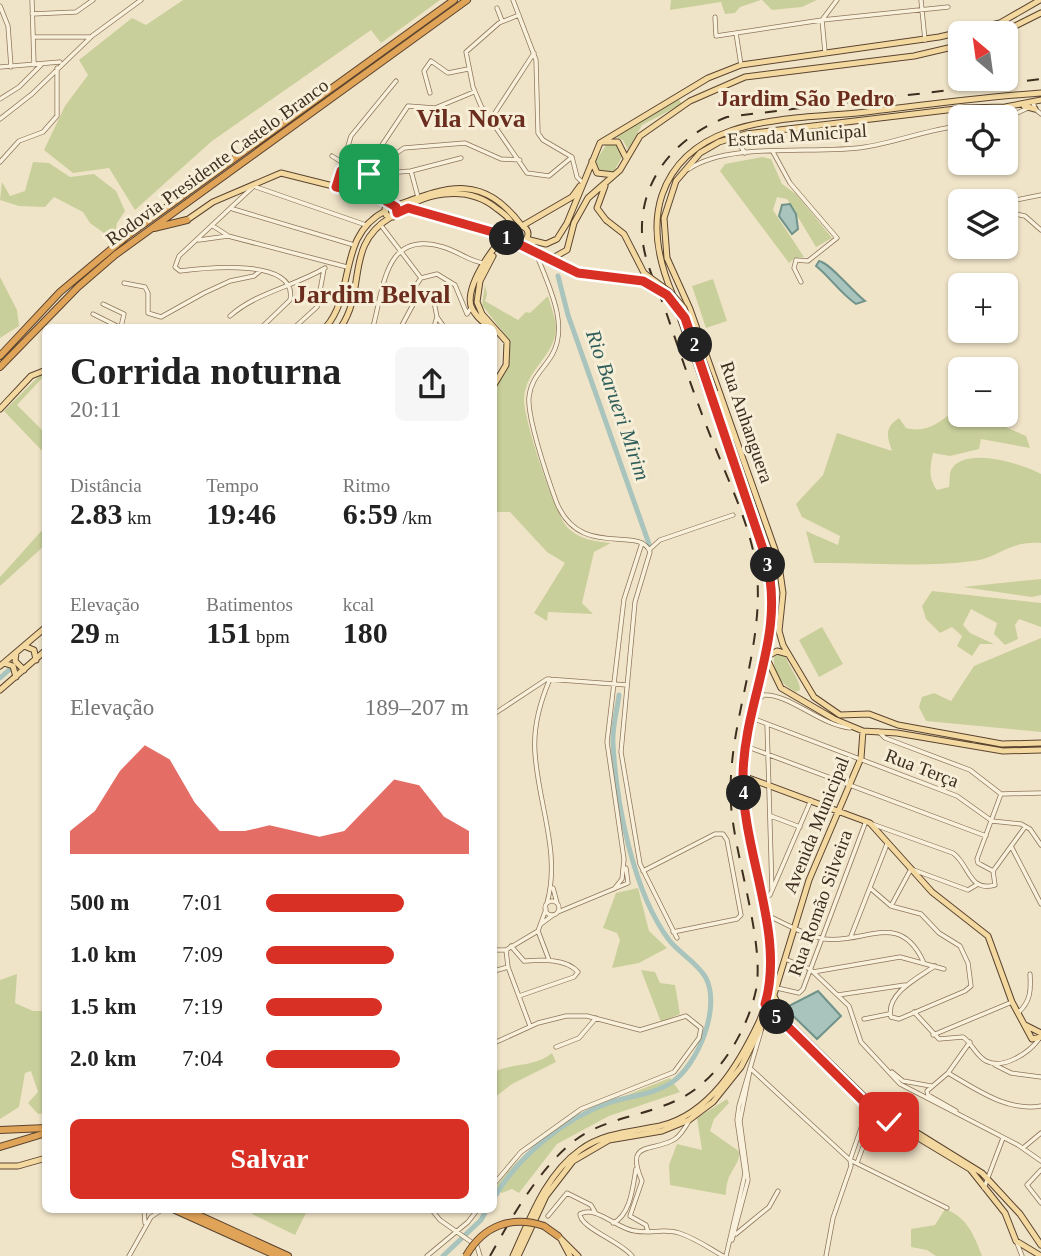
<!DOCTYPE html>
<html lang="pt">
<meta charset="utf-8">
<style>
body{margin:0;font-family:Georgia,serif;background:#f6f6f6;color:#222;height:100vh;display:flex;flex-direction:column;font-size:26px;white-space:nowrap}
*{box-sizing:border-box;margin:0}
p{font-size:23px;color:#767676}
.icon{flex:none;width:38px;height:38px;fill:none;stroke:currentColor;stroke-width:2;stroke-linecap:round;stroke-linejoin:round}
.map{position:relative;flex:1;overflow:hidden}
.side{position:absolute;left:42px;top:324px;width:455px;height:889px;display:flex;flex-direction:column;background:#fff;border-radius:10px;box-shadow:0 2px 5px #0004}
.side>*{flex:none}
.needle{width:46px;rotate:331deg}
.controls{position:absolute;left:948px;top:21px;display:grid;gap:14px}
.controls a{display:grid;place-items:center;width:70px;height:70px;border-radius:10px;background:#fff;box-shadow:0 2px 5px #0004;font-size:35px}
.pin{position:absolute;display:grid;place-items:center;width:60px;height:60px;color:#fff;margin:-30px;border-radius:14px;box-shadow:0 4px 10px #0006}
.km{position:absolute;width:35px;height:35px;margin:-18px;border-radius:50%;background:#222;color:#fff;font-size:19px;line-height:35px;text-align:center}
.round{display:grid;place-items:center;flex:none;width:74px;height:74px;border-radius:10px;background:#f6f6f6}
.head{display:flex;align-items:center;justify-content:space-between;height:119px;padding:0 28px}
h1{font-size:38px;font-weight:800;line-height:52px}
.metrics{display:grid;grid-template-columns:repeat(3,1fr);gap:10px;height:119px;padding:7px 28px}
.metrics div{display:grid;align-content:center}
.metrics b{font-size:30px;font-weight:800}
.metrics small{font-size:19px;font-weight:400}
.metrics p{font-size:19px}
.chart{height:196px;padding:14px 28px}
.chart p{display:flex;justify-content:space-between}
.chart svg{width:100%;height:126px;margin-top:7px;fill:#d93025;opacity:.7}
.cta{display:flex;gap:14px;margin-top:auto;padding:14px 28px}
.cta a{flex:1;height:80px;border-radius:10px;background:#d93025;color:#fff;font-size:28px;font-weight:800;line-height:80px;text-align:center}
ul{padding:0 28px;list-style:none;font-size:23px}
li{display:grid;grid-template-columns:112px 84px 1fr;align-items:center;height:52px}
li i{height:18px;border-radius:9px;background:#d93025}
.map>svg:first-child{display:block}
.green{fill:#c9cf9b}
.water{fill:#a9c4bc;stroke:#6f938a;stroke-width:2}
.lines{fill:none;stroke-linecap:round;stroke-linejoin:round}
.river{stroke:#a9c4bc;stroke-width:5}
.minor-casing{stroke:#8d765c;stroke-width:5}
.major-casing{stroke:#5b4430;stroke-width:7}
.highway-casing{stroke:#5b4430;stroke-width:8}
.minor{stroke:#faf1dc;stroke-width:3.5}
.major{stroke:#f3d9a0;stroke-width:5}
.highway{stroke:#e0a458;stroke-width:6}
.rail{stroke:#3d2e20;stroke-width:2;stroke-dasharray:12 12;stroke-linecap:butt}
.major-bridge-casing{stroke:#5b4430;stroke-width:7;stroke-linecap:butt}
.highway-bridge-casing{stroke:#5b4430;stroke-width:8;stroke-linecap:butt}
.major-bridge{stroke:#f3d9a0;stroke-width:5}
.highway-bridge{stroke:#e0a458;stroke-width:6}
.route-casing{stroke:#fff;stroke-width:14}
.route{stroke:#d93025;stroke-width:9}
.labels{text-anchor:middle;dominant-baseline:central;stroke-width:6;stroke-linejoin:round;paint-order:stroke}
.street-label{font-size:19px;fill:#3d2e20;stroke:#f7eed8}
.water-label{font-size:21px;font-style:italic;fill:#2f5d5a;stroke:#f7eed8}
.quarter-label{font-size:23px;font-weight:bold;fill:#6b2e1e;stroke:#f7eed8}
.district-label{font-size:26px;font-weight:bold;fill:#6b2e1e;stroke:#f7eed8}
</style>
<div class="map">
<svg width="1041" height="1256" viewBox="0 0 1041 1256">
<rect width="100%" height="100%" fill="#f0e4c8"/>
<path class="green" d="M183 0H440L381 43 371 30 212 141 135 210 109 168 73 173 44 150 65 106 88 75 79 60 132 18 146 25Z
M671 0H761L740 7 735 13 725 14 721 2 670 10Z
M762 0H817L802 7 772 10Z
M677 97 682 104 642 125 628 150 623 140 613 136 671 104Z
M608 142 617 144 623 155 613 173 597 172 593 165Z
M762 157 771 159 782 184 796 194 832 238 816 247 787 199 777 197 773 210 804 257 795 258 789 263 720 171 725 164Z
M33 162 49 163 70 177 94 174 116 191 125 211 117 223 115 234 108 236 90 223 83 212 54 197 45 207 19 206 0 200 2 182 10 196 25 191Z
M0 277 17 310 19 326 0 338Z
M713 279 727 321 706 328 692 286Z
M485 285 487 294 485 301 518 320 526 312 530 313 548 296C551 306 555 317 556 327 556 356 524 370 524 400 524 420 554 512 567 527 580 540 594 541 611 543L594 552 582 603 593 614 548 612 547 621 534 613 565 563 547 552 510 512H494V391L508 366 510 353 509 340 482 305Z
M41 374 44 376 17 405 45 433V454L4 411Z
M953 412 999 424 1026 436 1030 448 981 439 979 449 950 456 933 453C930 467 928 478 937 490L949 487C950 481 949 475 951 470 964 445 1023 464 1041 474V543C1007 541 1001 557 973 561 921 568 867 562 814 563L806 531 838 545 840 536 802 517 796 504 823 475 837 433 892 451C887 436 884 428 899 418L906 428C926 433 937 424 953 412Z
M45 527V545L0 586V577Z
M1041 579V595L1032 597 963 587Z
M932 591 1041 603V627L1019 619 1015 625 1018 639 1005 645 994 634 997 623 971 609 963 625 970 633 994 644H980L972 656 957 646 962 636 952 627 940 633 926 619 922 606Z
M822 627 843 664 819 677 799 640Z
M1041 638V732L926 721 919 707 922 697 934 693 951 701 974 666Z
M778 654H785C788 667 800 678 800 690L796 692C782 685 772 673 774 657Z
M638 888 649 931 667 948 639 963 612 968 620 940 617 933 603 928 616 893Z
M641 970 655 972 660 983 675 985 680 1014 661 1022Z
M17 974 15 1003 33 1011H45V1113L38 1114 28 1103 38 1092 31 1071 25 1073 19 1107 0 1119V980Z
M552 1053 556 1062 512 1084 494 1098V1072C514 1062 534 1068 552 1053Z
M670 1078 680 1092 609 1116 557 1144 519 1193 512 1189 502 1193 495 1188C538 1128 604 1104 670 1078Z
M727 1099 729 1103 714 1119 710 1131 740 1152C738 1169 726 1171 726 1195L670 1185 669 1165 677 1144 702 1150 697 1118Z
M255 1209H308L295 1235 252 1214Z
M945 1209C967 1217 974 1235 982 1256H936L927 1250 911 1247V1229L935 1225Z"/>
<path class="water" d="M790 204 796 214 798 229 792 234 779 216 782 205Z
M819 261C829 262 852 291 865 301L856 304C840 293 831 278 816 266Z
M818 991 841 1016 817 1039 785 1008Z"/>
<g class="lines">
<path class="river" d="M558 276 568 315 649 544
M0 678 9 670
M494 1198C518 1156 565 1118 611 1102 630 1096 654 1094 671 1083 698 1065 721 1008 706 978 697 962 680 954 669 940 633 892 616 803 613 743 612 727 617 711 619 695
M443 1256 481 1220 487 1209"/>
<defs>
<path id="minor" d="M32 0 34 65
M513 0 536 60 538 133 543 140 572 157 577 177 582 182
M921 0 925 40
M0 6 8 26 11 67
M497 8 502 21
M32 14 76 12 93 0
M519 15 499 23 466 52 473 87 481 106 527 173 549 176 572 157
M715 17 716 36 822 20 948 7
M822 20 825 52
M822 20 837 0
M736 33 741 65
M33 37H90
M0 67 60 62
M430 93 424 71 431 61 448 73 468 69
M0 99 19 87 41 65
M1033 102 1035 109 1041 114
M1006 118 1028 108
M0 119 32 94 92 36 141 0
M491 119 534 53
M743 136 739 144 745 153
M773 152 790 183 837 238 808 261 796 260 794 268 801 282
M332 156 343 163
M0 162 19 141 43 132 57 116V68
M689 169C730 141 816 155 865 147 898 142 928 129 961 126
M372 170 378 151 408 106 435 108 474 92
M341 171 367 174 404 148 465 143 501 159 520 160
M411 171 418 197
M255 185 179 256 175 267 180 271C203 268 299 257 290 300L262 327
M336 186 351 136 396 81
M256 187 366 225
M376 197 381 177 386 173 411 171 461 158
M989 200 1003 201
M1006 202 1041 195
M408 208 513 240
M233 209 354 245
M1006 212 1025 216 1041 230
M380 224 421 278
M213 226 227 235
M199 240 228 236 347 267
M536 253C547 283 570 324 552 355 543 370 531 378 529 397 527 418 548 479 556 501 579 561 640 524 650 552L635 602 621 752 640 864 677 938
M124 283 145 287 148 293V313L161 317 204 293 230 281 254 276 260 271
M416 299 415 287 421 278 437 274 455 285 467 314 471 308
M103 304 124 314 121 327
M93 314 119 327
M230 316C257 292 293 287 325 268
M295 327 317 307 324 269
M373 327C384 286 385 229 443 247 458 251 470 262 484 263
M401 327 416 299 424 297 434 302 437 317 444 327
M434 327 437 317
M650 549 660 540 733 515
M756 701 764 695C790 694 820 725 850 728
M494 714 547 679 627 685
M752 718 957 796 992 821 1021 824 1030 829 1041 845
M767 724 772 891
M878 731 885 738 970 770 1001 794 1041 793
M748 747 986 836
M771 816 800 827
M872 824 953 853C969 864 969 893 995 885L993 871
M1011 846 1041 904
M643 871 715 834H723L727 840 741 915 737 919 673 932
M993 871 978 863 977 859 1001 794
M993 871 1025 827
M553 888 557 903
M870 888 891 906 921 914 939 933 960 946 968 963 971 986 965 991 899 1019 891 1017C885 994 919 977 935 966
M614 889 622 879 624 859 607 742 624 599 642 543
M763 897 770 895 811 800
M545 908a7 7 0 1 1 14 0a7 7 0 1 1-14 0Z
M547 903C561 853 538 803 535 753 533 728 540 702 550 679
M891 906 911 869 968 890 978 884
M546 909 538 931 549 960
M558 912 628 883 626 868
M769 916C785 924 807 936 825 939 865 944 899 910 923 961
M541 924 553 915
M851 936 887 844
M511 946 524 961C541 960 566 958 578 972L574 977 519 996
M494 950H506L538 931
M506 950 508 967 530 1026
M785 959 810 969 849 1006 861 1042 900 1084 1018 1145 1041 1161
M494 971 508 967
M813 972 900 957 944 969
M777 988 799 993 803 989 866 821
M838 995 905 985
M914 1012 939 1039 963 1037C972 1043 976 1056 986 1061 1003 1070 1029 1053 1039 1039
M1018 1013C1031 1001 1031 990 1030 974
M864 1019 889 1014
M933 1035 1012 1002
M494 1043 538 1023 566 1016H587L640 1030 686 1016 701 1028 699 1038 674 1072 581 1109 521 1152 494 1184
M556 1047 579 1038 596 1018
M995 1065 1011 1073 1041 1077
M750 1068 850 1160 947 1208
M892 1072 903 1081 931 1086
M948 1073C976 1089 1007 1112 1041 1106
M956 1111 928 1095 927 1091 948 1073 970 1042
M1023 1148 1041 1133
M857 1163 873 1120 879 1115
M1041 1170 1027 1185 1041 1203
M984 1188 1003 1138
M144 1209 145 1223
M431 1209 440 1220 477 1246 480 1256
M548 1216 567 1193 591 1205 595 1212
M613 1223C631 1215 633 1185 636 1169
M648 1232 646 1225 630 1216 642 1181C624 1139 653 1153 675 1139 681 1135 685 1128 689 1121
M736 1234 769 1207 778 1191
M732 1240 748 1180 740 1121 750 1070
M1017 1243 1022 1256
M129 1256 151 1217 163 1209
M427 1256 468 1222 478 1209
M632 1256C622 1242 580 1228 580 1214 596 1205 617 1229 635 1231 651 1234 664 1228 679 1233 695 1238 709 1248 723 1256
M726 1256 745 1174 737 1120 739 1106 761 1031
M826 1256 833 1218 851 1166 850 1160 868 1108"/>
<path id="major" d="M1001 33 1041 13
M1041 100 1005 107 964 108 746 134 719 142 700 153 676 181 664 218 667 258 690 309 778 558 783 593 779 631 783 645 814 697 840 715 869 714 898 725 1002 744 1041 743
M1024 106 1035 109
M603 142H618L626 158
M592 161 597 173 614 175
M605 186 597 208 606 220
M395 206C449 186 482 173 522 226L572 197 580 186
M397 213 394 205 385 209 386 215 393 217C422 192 466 184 496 208 504 214 512 219 513 229 497 239 465 285 471 306 474 315 482 321 489 327
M187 220 213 202 281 173 381 198 391 204
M512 234a8 8 0 1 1 16 0a8 8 0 1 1-16 0Z
M517 242 570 270
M498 248 503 242 513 240
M533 249 530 240 546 244 557 239 567 223 600 143 708 78 741 65 939 37 1000 23 1040 0
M493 256 480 281 477 302 482 314 507 342 506 365 494 385
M551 259 567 250 574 223 588 198 620 170 640 136 690 101 745 77 914 56 961 45
M672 293C659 262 651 228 662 195 690 113 796 120 866 112 924 105 983 97 1041 93
M677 309 769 567 773 619 766 657 781 688 834 719 863 731 897 733 1003 751 1041 750
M326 327C356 292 337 236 385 211
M341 327C367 288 344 245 391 217
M715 392 733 437
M714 399 732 456
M0 409 31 376 46 370
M24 646 34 650 36 660
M16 653 15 661 24 670
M4 663 13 666 16 677
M0 666 46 627
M0 690 46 650
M743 776 870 823 932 892 988 936 1012 1002 1032 1039 1041 1037
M774 996 786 1020 874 1106 982 1173 1020 1214 1041 1245
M769 1010 872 1110 970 1169 1005 1213 1016 1241 1041 1256
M1025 1025 1041 1033
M0 1166H18L46 1158
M558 1236 578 1256
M562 1241 570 1256
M513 1256C530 1219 546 1174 580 1150 605 1132 632 1132 660 1126 710 1114 739 1064 759 1022 793 947 741 854 743 776 743 737 757 695 766 657L777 651 788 654
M518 1256 546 1196 573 1161 609 1140 662 1131 689 1120 713 1102 741 1067 768 1014 809 880 861 758 863 731"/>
<path id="highway" d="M154 228 187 220
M0 356 60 292 127 236 454 0
M0 367 78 287 115 255 467 0
M0 1130 46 1128
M0 1147 46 1133
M173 1209 277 1256
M185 1209 288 1256
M544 1226 558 1236"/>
</defs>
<use href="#minor" class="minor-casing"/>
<use href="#major" class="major-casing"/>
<use href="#highway" class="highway-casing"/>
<use href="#minor" class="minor"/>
<use href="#major" class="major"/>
<use href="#highway" class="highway"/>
<path class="rail" d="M490 1256C513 1215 550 1148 594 1129 631 1112 673 1111 704 1082 729 1060 749 1023 756 990 765 942 735 859 731 805 726 726 764 653 757 574 753 532 731 487 715 447 696 402 681 355 665 309 656 284 643 260 642 233 640 177 678 136 727 117L1041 79"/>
<defs>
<path id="major-bridge" d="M606 220 624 234 644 273 670 292 684 308 715 392
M570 270C591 279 611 276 634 279 688 286 699 357 714 399"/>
<path id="highway-bridge" d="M466 1256C483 1226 511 1215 544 1226"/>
</defs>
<use href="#major-bridge" class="major-bridge-casing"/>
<use href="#highway-bridge" class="highway-bridge-casing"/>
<use href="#major-bridge" class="major-bridge"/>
<use href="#highway-bridge" class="highway-bridge"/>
</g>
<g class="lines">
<defs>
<path id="route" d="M369 174 341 171 336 187 381 198 396 207 397 213 408 208 496 233 578 273 643 281 667 295 685 318 765 555C788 634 744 699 743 776 741 850 786 933 765 1004L869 1107 889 1122"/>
</defs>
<use href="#route" class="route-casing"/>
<use href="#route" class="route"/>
</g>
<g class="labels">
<g class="street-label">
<text transform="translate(797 135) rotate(-4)">Estrada Municipal</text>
<text transform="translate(217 162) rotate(-36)">Rodovia Presidente Castelo Branco</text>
<text transform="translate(747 422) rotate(71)">Rua Anhanguera</text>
<text transform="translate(922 768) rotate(21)">Rua Terça</text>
<text transform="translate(816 825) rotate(-68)">Avenida Municipal</text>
<text transform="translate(820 903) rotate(-70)">Rua Romão Silveira</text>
</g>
<g class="water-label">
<text transform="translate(618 405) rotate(71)">Rio Barueri Mirim</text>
</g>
<g class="quarter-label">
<text x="806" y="98">Jardim São Pedro</text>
</g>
<g class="district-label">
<text x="471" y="118">Vila Nova</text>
<text x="372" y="294">Jardim Belval</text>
</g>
</g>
</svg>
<div class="controls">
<a><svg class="needle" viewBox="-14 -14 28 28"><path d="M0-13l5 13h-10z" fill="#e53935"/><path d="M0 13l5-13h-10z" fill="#767676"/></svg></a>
<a><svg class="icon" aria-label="locate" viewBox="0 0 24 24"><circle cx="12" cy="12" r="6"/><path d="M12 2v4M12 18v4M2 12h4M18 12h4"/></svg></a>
<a><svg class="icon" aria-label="layers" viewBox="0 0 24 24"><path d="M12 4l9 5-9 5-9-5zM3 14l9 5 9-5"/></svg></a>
<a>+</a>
<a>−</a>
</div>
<div class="pin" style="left:369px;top:174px;background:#1e9e55"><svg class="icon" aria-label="arrive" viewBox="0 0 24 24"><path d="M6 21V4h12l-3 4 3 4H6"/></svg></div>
<div class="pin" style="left:889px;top:1122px;background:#d93025"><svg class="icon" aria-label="check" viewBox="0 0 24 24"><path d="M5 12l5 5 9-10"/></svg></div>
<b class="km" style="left:507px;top:238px">1</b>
<b class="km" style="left:695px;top:345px">2</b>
<b class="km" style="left:768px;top:565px">3</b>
<b class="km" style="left:744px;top:793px">4</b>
<b class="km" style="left:777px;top:1017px">5</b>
<section class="side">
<div class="head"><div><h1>Corrida noturna</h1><p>20:11</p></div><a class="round"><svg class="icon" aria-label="share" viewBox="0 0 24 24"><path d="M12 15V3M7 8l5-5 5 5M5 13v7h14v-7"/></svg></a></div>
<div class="metrics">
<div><p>Distância</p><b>2.83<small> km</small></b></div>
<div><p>Tempo</p><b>19:46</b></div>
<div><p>Ritmo</p><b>6:59<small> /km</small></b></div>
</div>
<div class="metrics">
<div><p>Elevação</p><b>29<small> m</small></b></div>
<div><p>Batimentos</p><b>151<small> bpm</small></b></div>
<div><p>kcal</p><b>180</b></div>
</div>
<div class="chart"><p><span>Elevação</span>189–207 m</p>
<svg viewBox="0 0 160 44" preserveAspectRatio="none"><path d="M0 44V36L10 29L20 15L30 6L40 11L50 26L60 36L70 36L80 34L90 36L100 38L110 36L120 27L130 18L140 20L150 31L160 36V44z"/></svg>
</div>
<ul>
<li><b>500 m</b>7:01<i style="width:68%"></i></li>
<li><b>1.0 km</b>7:09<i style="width:63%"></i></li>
<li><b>1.5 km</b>7:19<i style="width:57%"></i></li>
<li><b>2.0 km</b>7:04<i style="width:66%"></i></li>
</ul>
<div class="cta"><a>Salvar</a></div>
</section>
</div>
